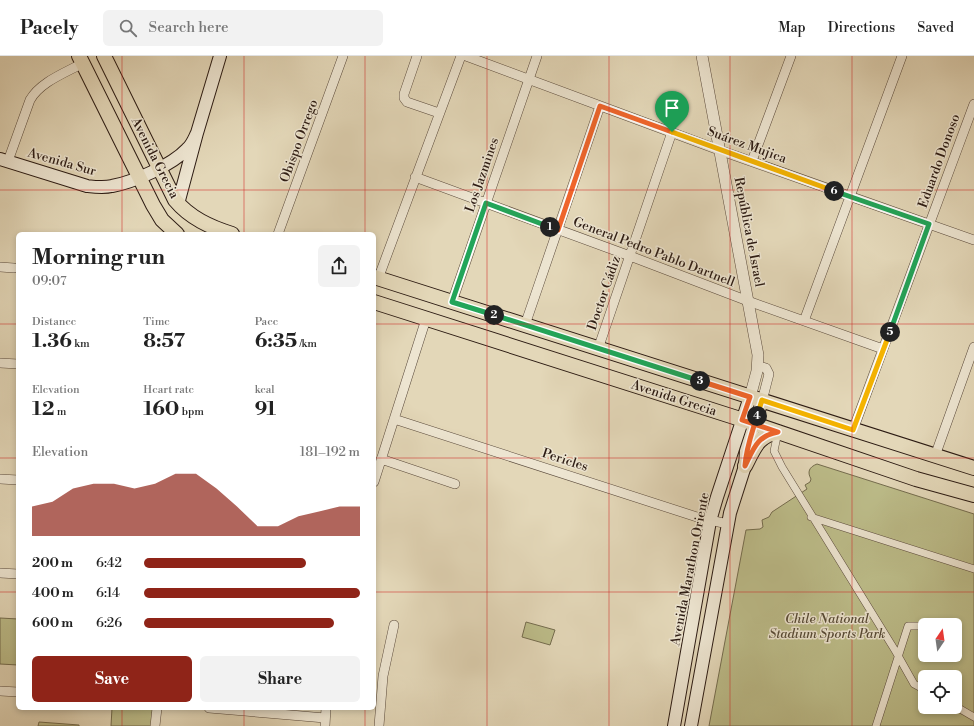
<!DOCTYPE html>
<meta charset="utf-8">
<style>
body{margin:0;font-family:"Libre Bodoni",serif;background:#f2f2f2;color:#222;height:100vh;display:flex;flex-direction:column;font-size:15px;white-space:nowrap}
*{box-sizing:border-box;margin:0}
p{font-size:13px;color:#767676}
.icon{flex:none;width:22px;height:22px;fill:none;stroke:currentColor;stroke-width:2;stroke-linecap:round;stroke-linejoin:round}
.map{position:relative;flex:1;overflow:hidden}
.panel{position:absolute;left:16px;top:176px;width:360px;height:478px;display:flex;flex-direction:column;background:#fff;border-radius:6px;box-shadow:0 2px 6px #0003}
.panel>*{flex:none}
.needle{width:26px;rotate:13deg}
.fabs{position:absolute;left:918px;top:562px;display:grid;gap:8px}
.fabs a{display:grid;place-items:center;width:44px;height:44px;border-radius:6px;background:#fff;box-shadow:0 2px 6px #0003;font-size:20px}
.pin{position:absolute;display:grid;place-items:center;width:34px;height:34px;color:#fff;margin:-41px -17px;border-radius:50% 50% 50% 0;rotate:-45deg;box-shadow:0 0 4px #0007}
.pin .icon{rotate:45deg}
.km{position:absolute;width:20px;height:20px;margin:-10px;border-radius:50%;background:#222;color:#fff;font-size:11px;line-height:20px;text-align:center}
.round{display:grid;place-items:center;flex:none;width:42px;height:42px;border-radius:6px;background:#f2f2f2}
.summary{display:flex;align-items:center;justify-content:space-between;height:68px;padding:0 16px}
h1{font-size:22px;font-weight:800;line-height:30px}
.figures{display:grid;grid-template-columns:repeat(3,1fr);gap:6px;height:68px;padding:4px 16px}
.figures div{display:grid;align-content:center}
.figures b{font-size:20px;font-weight:800}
.figures small{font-size:11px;font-weight:400}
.figures p{font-size:11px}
.chart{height:112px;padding:8px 16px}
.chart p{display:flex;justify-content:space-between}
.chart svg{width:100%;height:72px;margin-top:4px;fill:#8f2418;opacity:.7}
.cta{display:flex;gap:8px;margin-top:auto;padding:8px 16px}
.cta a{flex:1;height:46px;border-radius:6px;background:#8f2418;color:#fff;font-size:16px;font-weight:800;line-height:46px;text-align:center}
.cta a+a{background:#f2f2f2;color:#222}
ul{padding:0 16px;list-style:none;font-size:13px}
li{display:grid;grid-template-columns:64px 48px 1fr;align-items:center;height:30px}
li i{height:10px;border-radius:5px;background:#8f2418}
header{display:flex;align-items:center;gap:24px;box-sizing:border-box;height:56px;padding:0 20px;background:#fff;border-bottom:1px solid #e0e0e0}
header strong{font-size:19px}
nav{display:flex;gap:22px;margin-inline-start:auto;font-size:14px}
.search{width:280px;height:36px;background:#f2f2f2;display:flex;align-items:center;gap:10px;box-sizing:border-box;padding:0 14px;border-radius:6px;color:#767676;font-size:15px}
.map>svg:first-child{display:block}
.green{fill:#bcbc89;stroke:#746c4e;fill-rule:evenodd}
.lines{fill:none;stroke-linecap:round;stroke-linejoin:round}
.pedestrian-casing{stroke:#5a4a3c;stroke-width:8}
.minor-casing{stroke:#5a4a3c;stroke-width:10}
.tertiary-casing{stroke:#5a4a3c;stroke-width:12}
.secondary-casing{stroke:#2c1b13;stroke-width:14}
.primary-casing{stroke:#2c1b13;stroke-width:16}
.pedestrian{stroke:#ede5d1;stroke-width:7}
.minor{stroke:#ede5d1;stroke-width:9}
.tertiary{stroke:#ede5d1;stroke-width:11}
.secondary{stroke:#ede5d1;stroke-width:12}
.primary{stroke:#e3d7b8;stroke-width:14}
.split-1-casing{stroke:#fff;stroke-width:8}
.split-2-casing{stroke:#fff;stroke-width:8}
.split-3-casing{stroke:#fff;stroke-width:8}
.split-4-casing{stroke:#fff;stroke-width:8}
.split-5-casing{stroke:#fff;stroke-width:8}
.split-6-casing{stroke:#fff;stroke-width:8}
.split-7-casing{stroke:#fff;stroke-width:8}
.split-1{stroke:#f0652b;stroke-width:5}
.split-2{stroke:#22a559;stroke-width:5}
.split-3{stroke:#22a559;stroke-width:5}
.split-4{stroke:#f0652b;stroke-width:5}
.split-5{stroke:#f5b400;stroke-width:5}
.split-6{stroke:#22a559;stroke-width:5}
.split-7{stroke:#f5b400;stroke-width:5}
.grid{fill:none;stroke:#d62828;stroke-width:1;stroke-opacity:0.55}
.labels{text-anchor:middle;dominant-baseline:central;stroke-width:3;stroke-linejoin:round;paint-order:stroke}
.street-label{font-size:13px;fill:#2c1b13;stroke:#ede5d1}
.park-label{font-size:13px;font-style:italic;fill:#574b36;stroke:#ede5d1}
</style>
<header>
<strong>Pacely</strong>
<div class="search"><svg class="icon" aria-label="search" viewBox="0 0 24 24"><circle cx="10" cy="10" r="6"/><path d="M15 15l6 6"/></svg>Search here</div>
<nav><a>Map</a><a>Directions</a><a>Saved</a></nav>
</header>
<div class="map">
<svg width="974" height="670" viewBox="0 0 974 670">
<rect width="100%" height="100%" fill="#e3d7b8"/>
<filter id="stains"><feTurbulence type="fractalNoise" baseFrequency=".005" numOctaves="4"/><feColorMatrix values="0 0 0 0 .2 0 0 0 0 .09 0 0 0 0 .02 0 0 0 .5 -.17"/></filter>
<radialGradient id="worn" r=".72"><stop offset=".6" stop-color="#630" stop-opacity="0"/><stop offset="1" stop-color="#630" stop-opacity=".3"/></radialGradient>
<path class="green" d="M817 408 974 458V670H709L746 474 760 473 763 471 762 464 769 461 772 456 807 433 805 429 810 426 811 423C807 416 809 411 817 408ZM925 569H955V599H925ZM925 621H955V651H925Z
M0 562 18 563V609L0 608Z
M526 566 555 574 550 589 522 581Z
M112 652H153L152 670H111Z
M39 666 79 669V670H38Z"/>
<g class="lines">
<defs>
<path id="pedestrian" d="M778 376 774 395 782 411 896 596 914 628 925 634
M811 461 974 513
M955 650 974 661
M876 670 908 570H925"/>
<path id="minor" d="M417 0 404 38V42L407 46 439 57
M466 0 719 94 974 184
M8 105 30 44C40 26 65 17 83 7
M752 105 791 0
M415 121 630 200 748 245 883 293
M278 178 343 0
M0 211 14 212
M378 223 461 0
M452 246 537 0
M804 265 902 0
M525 269 600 50
M598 293 672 76
M0 307 18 308
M758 310 766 312 769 318 762 345
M394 363 700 462 728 468
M853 374 974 48
M935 400 974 291
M381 403 455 428
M0 423 18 424
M374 426 426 263
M0 517 18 518
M0 635 18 636
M209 652 325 662
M155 670 157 652
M325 670 326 652
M379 670 383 620 394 569"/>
<path id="tertiary" d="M702 0 758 299 757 315 750 341"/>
<path id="secondary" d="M0 103 87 130C96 131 104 132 112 130 134 126 172 109 187 93 192 89 194 83 197 77
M178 148 197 77 220 0
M674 670 710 465 717 441 750 341
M691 670 730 457 745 410 746 395 762 345"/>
<path id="primary" d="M79 0 153 149 162 164 177 178
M104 0 175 144C190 162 210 171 232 178
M374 221 974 412
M374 246 734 361 916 423 974 439
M745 410C754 393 757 380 778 376"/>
</defs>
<use href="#pedestrian" class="pedestrian-casing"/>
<use href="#minor" class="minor-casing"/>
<use href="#tertiary" class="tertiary-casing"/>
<use href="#secondary" class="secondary-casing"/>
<use href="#primary" class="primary-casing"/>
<use href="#pedestrian" class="pedestrian"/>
<use href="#minor" class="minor"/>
<use href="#tertiary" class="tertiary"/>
<use href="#secondary" class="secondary"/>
<use href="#primary" class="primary"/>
</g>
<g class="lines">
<defs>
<path id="split-1" d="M550 171 558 174 600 50 672 76"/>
<path id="split-2" d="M494 259 452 246 486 147 550 171"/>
<path id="split-3" d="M494 259 700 325"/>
<path id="split-4" d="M700 325 750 341 742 364 778 376C757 380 754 392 745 410 746 392 752 377 757 360"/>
<path id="split-5" d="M757 360 762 344 853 374 890 276"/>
<path id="split-6" d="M834 135 929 168 890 276"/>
<path id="split-7" d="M672 76 834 135"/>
</defs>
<use href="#split-1" class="split-1-casing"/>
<use href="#split-2" class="split-2-casing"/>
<use href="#split-3" class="split-3-casing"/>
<use href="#split-4" class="split-4-casing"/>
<use href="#split-5" class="split-5-casing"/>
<use href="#split-6" class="split-6-casing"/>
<use href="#split-7" class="split-7-casing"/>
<use href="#split-1" class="split-1"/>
<use href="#split-2" class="split-2"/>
<use href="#split-3" class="split-3"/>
<use href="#split-4" class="split-4"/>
<use href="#split-5" class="split-5"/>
<use href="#split-6" class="split-6"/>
<use href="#split-7" class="split-7"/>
</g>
<path class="grid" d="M122 0V178M244 0V178M365 0V178M487 0V670M609 0V670M730 0V670M852 0V670M0 134H974M0 268H18M374 268H974M0 402H18M374 402H974M0 536H18M374 536H974M122 652V670M244 652V670M365 652V670"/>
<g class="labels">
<g class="street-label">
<text transform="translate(299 85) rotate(-70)">Obispo Orrego</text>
<text transform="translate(747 89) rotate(20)">Suárez Mujica</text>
<text transform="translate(155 102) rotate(63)">Avenida Grecia</text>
<text transform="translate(939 105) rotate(-70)">Eduardo Donoso</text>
<text transform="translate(62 106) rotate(16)">Avenida Sur</text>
<text transform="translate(482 119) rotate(-71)">Los Jazmines</text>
<text transform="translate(749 176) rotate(79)">República de Israel</text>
<text transform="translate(654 196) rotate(21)">General Pedro Pablo Dartnell</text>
<text transform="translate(604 237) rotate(-71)">Doctor Cádiz</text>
<text transform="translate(674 342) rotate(18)">Avenida Grecia</text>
<text transform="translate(565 404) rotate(18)">Pericles</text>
<text transform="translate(690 513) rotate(-79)">Avenida Marathon Oriente</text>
</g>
<g class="park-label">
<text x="827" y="563">Chile National<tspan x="827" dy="15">Stadium Sports Park</tspan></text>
</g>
</g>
<rect width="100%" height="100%" filter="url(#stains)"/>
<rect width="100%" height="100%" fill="url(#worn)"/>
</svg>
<div class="fabs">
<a><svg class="needle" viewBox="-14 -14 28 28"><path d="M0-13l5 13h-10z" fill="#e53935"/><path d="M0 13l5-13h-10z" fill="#767676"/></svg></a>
<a><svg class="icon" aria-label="locate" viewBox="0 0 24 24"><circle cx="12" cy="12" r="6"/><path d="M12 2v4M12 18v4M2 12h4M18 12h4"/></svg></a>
</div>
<div class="pin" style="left:672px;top:76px;background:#1e9e55"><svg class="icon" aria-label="arrive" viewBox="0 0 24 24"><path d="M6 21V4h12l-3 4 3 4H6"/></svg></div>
<b class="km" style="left:550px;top:171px">1</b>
<b class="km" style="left:494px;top:259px">2</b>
<b class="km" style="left:700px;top:325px">3</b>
<b class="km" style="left:757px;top:360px">4</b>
<b class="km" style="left:890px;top:276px">5</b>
<b class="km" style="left:834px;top:135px">6</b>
<section class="panel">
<div class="summary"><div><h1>Morning run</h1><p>09:07</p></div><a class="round"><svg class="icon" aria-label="share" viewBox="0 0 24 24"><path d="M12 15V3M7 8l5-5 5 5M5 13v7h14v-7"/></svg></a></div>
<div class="figures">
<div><p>Distance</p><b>1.36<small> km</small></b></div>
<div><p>Time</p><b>8:57</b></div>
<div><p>Pace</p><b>6:35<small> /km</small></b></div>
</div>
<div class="figures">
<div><p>Elevation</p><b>12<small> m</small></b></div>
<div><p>Heart rate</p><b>160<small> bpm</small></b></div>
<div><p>kcal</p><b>91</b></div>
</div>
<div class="chart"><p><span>Elevation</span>181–192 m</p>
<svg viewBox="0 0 160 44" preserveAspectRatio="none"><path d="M0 44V26L10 23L20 15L30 12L40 12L50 15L60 12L70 6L80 6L90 15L100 26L110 38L120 38L130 32L140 29L150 26L160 26V44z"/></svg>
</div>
<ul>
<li><b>200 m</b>6:42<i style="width:75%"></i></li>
<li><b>400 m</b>6:14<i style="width:100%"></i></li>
<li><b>600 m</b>6:26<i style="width:88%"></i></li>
</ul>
<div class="cta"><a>Save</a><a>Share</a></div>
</section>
</div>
